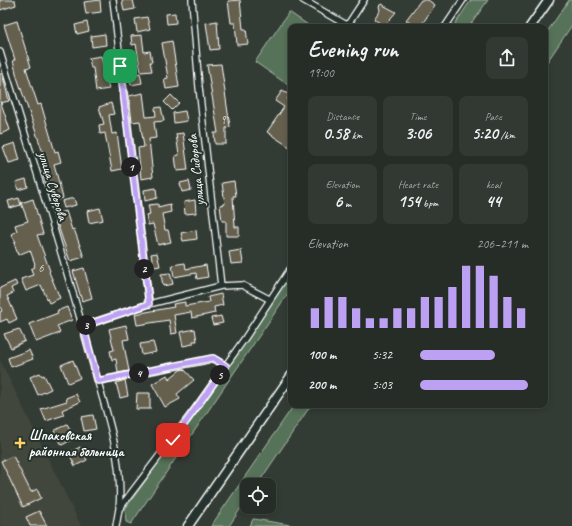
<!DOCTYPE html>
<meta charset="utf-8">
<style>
body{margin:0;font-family:Caveat,sans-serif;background:#323933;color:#f1f3f6;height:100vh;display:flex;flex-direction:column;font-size:15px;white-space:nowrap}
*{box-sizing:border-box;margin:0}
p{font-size:13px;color:#a4a8a7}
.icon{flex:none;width:22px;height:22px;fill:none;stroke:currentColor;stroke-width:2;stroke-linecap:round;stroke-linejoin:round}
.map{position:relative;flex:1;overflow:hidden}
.side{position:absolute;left:288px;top:24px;width:260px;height:384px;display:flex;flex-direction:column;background:#262d27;border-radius:8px;box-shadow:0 2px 6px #0003,0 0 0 1px #424944}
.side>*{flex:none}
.buttons{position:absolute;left:240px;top:478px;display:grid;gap:8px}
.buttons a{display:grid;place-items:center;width:36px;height:36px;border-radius:8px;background:#262d27;box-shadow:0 2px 6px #0003,0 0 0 1px #424944;font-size:20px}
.pin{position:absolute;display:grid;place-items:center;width:34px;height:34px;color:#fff;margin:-17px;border-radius:8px;box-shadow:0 2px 6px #0006}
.km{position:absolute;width:20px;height:20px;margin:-10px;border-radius:50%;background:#222;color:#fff;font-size:11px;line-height:20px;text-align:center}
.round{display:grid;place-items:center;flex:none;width:42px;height:42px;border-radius:8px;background:#323933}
.head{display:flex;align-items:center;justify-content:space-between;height:68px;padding:0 20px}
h1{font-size:22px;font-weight:700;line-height:30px}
.metrics{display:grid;grid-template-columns:repeat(3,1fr);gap:6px;height:68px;padding:4px 20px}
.metrics div{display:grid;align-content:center;border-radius:8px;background:#323933;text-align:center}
.metrics b{font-size:17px;font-weight:700}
.metrics small{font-size:11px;font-weight:400}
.metrics p{font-size:11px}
.chart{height:112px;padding:8px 20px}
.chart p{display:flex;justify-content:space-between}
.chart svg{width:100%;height:72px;margin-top:4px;stroke:#bca0f2;stroke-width:6}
ul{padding:0 20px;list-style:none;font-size:13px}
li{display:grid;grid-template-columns:64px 48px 1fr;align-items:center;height:30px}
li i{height:10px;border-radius:5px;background:#bca0f2}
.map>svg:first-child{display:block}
.built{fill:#42463c}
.green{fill:#577258;stroke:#abb8ac}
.building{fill:#655f4e;stroke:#fff}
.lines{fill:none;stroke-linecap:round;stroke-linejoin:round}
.street-casing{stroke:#fff;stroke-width:8}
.primary-casing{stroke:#fff;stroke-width:11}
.street{stroke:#26332d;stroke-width:5.5}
.primary{stroke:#26332d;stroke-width:8}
.route-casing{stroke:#fff;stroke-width:8}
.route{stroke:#bca0f2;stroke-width:5}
.poi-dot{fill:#ffd166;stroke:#26332d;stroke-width:1.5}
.labels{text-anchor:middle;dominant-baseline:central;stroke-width:4;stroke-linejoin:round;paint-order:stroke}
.number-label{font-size:12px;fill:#d8d7d3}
.street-label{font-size:14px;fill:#fff;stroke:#26332d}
.poi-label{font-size:14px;font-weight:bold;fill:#fff;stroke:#26332d;text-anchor:start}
</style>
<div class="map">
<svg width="572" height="526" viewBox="0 0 572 526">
<rect width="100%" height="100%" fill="#333c34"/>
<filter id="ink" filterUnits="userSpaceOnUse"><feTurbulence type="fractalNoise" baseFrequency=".025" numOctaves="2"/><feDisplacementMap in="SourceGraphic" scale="8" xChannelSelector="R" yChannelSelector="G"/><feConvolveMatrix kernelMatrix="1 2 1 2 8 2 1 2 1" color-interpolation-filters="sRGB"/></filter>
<g filter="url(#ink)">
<path class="built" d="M0 360 81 526H0Z"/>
<path class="green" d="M471 0H488L469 27H453Z
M569 0H572V25L545 65V35Z
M289 12 311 27H291V87L255 62Z
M291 271V289L131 524 126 522 125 509 197 410Z
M294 405H311L257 485H247V499L229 526H211Z
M253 519H254L296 526H250Z"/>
<path class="building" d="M0 0H15L16 5 0 10Z
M100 0 101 12 86 14 84 2Z
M122 0H133L135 9 124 11Z
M240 0 243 29H246L248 44 237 45 235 23H231L228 1Z
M421 0H428L435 5 420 27H416L406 20Z
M381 4 396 12 384 26 374 19 380 10 379 6Z
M175 13 176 23 167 24 166 14Z
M147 17 150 29 137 32 135 19Z
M17 21 31 67 26 68 31 84 38 105 41 104 55 152 58 151 61 162 54 164 63 198 51 202 42 172 47 171 42 150 17 77 13 60H15L4 25Z
M217 21 219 49 210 50 206 23Z
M87 22 89 31 77 34 75 25Z
M105 34 106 45 92 47 91 36Z
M142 35 144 52 150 51 152 62H150L152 71 141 72 136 44 132 45 131 36Z
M172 41 179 87 166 89 164 79 168 78 162 43Z
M101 56 109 89 96 91 93 68H91L89 58Z
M221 64 230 127 226 128V144H215L214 133H218L207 65Z
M2 73 9 101 0 103V74Z
M140 73 142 83 131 85 129 75Z
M282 91 290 95 287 99 291 101V148L267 132 284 107 275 101Z
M143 93 146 117 156 116 155 108 161 107 164 121 154 122 156 138 149 139 153 177 141 179 138 148 144 147 140 121 132 122 129 96Z
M171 95 179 103 172 110 164 102Z
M1 103 10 130 0 134V104Z
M111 103 114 114 109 115 112 134 117 133 122 169 112 171 105 133 100 134 99 125 104 124 99 107Z
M185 111 187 121 174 123 173 113Z
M183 133 188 170 177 171 175 156 179 155 176 134Z
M15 143 20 160 9 163 3 147Z
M26 179 28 187 18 190 16 182Z
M189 181 191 190 182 192 180 183Z
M234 181 236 196H233L235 227H239V236H226V221H222L220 205 225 204 222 183Z
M156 188 157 198 145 201 144 190Z
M19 198 21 205 10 208 8 201Z
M74 198 76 205 64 208 62 201Z
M33 199 43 234 37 235 50 271 49 272 60 298 49 303 41 285 26 291 21 279 33 275 31 269 35 267 34 265 35 264 30 250 18 255 14 243 16 242 11 234 17 231 15 225 28 221 21 203Z
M195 200 196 213 185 214 184 202Z
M158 204V207L170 204 171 212 162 214 165 230H168L171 242 158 245 153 224 148 225 146 215 150 214 148 205Z
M100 208 103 220 89 223 87 211Z
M66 211 72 230 74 229 84 257 70 261 54 214Z
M196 230 197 239 183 241 181 233Z
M241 250 243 263 231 264 229 252Z
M157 253 160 266 154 267 151 254Z
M185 263 186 269 206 265 208 277 197 279 196 273 174 277 172 265Z
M84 268 92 298 82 301 73 271Z
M170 273 173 284 163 286 161 274Z
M15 281 17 285 11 288 13 293 7 296 17 319 9 323 7 319 0 322V312L2 311 0 306V288Z
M221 294 223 305 214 307 215 313 192 318 191 312 174 315 177 333 171 334 169 320 137 325 135 314 174 307 173 304 185 302V306L209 302 208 297Z
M67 307 72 320 57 326 60 333 36 342 29 324 58 313 57 311Z
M221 316 223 323 213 325 211 318Z
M126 325 129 339 123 340 129 371 118 373 116 359 112 360 110 351 114 350 109 329Z
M19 329 25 341 11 348 4 334Z
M195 329 197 341H193V344L183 346 180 332Z
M153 342 156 352 142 355 140 344Z
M29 350 33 359 11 367 8 358Z
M73 360 80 378 68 383 61 365Z
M184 369 194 380 177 394 180 399 165 407 152 384 167 375 169 379 180 370Z
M40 373 42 376 44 375 51 389 38 395 30 377Z
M125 380 128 396 120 398 116 383Z
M137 393H150V409H136Z
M76 394 80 402 62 410 64 415 46 421 41 409 67 401 66 398Z
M93 415 96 429 84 431 81 417Z
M67 424 75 438 62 445 54 431Z
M80 447 87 460 75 466 69 453Z
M13 456 31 492 37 489 41 498 23 507 1 461Z
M39 511 47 526H30L26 517Z"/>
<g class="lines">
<defs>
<path id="street" d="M113 0 149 304 221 286
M192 0 199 87 221 286 242 285 269 299
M303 0 350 27
M347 26 364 0
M445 27 463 0
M0 52C31 155 64 257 92 361 105 409 124 459 119 509
M83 326 149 304
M98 381 213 359 226 366
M116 526 119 509 195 409 245 338 291 268"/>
<path id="primary" d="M530 27 549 0
M188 526 291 376"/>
</defs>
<use href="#street" class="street-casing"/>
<use href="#primary" class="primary-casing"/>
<use href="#street" class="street"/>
<use href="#primary" class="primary"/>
</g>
</g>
<g class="lines" filter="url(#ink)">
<defs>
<path id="route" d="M120 66 149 304 83 326 98 381 213 358 226 366 173 440"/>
</defs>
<use href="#route" class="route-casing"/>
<use href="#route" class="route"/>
</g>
<path class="poi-dot" d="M18 437h4v4h4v4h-4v4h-4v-4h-4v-4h4z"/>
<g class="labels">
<g class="number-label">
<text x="223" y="120">9</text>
<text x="41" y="268">6</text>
</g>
<g class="street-label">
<text transform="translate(196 170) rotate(-96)">улица Сидорова</text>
<text transform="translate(53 186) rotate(73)">улица Суворова</text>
</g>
<g class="poi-label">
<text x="29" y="435">Шпаковская<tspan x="29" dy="16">районная больница</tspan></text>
</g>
</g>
</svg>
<div class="buttons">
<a><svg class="icon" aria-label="locate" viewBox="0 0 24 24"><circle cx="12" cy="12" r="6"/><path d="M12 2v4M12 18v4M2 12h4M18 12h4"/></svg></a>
</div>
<div class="pin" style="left:120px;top:66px;background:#1e9e55"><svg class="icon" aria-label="arrive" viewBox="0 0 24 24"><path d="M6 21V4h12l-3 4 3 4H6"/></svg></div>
<div class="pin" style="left:173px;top:440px;background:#d93025"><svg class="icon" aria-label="check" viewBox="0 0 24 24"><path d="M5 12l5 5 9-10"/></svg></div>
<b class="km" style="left:131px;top:167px">1</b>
<b class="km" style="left:144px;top:269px">2</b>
<b class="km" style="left:86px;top:325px">3</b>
<b class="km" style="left:139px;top:373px">4</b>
<b class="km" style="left:220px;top:375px">5</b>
<section class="side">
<div class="head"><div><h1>Evening run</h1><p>19:00</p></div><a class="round"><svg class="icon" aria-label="share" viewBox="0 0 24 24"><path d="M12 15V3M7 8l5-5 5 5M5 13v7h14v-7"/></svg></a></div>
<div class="metrics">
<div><p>Distance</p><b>0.58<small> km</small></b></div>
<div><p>Time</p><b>3:06</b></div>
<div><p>Pace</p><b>5:20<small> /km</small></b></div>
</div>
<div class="metrics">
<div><p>Elevation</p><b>6<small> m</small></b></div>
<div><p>Heart rate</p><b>154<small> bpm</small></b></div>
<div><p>kcal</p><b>44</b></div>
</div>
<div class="chart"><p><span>Elevation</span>206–211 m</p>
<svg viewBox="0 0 160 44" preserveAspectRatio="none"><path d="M5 44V32M15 44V25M25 44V25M35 44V32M45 44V38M55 44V38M65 44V32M75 44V32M85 44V25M95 44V25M105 44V19M115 44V6M125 44V6M135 44V12M145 44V25M155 44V32"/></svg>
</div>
<ul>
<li><b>100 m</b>5:32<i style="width:69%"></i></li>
<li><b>200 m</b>5:03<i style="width:100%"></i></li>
</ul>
</section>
</div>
